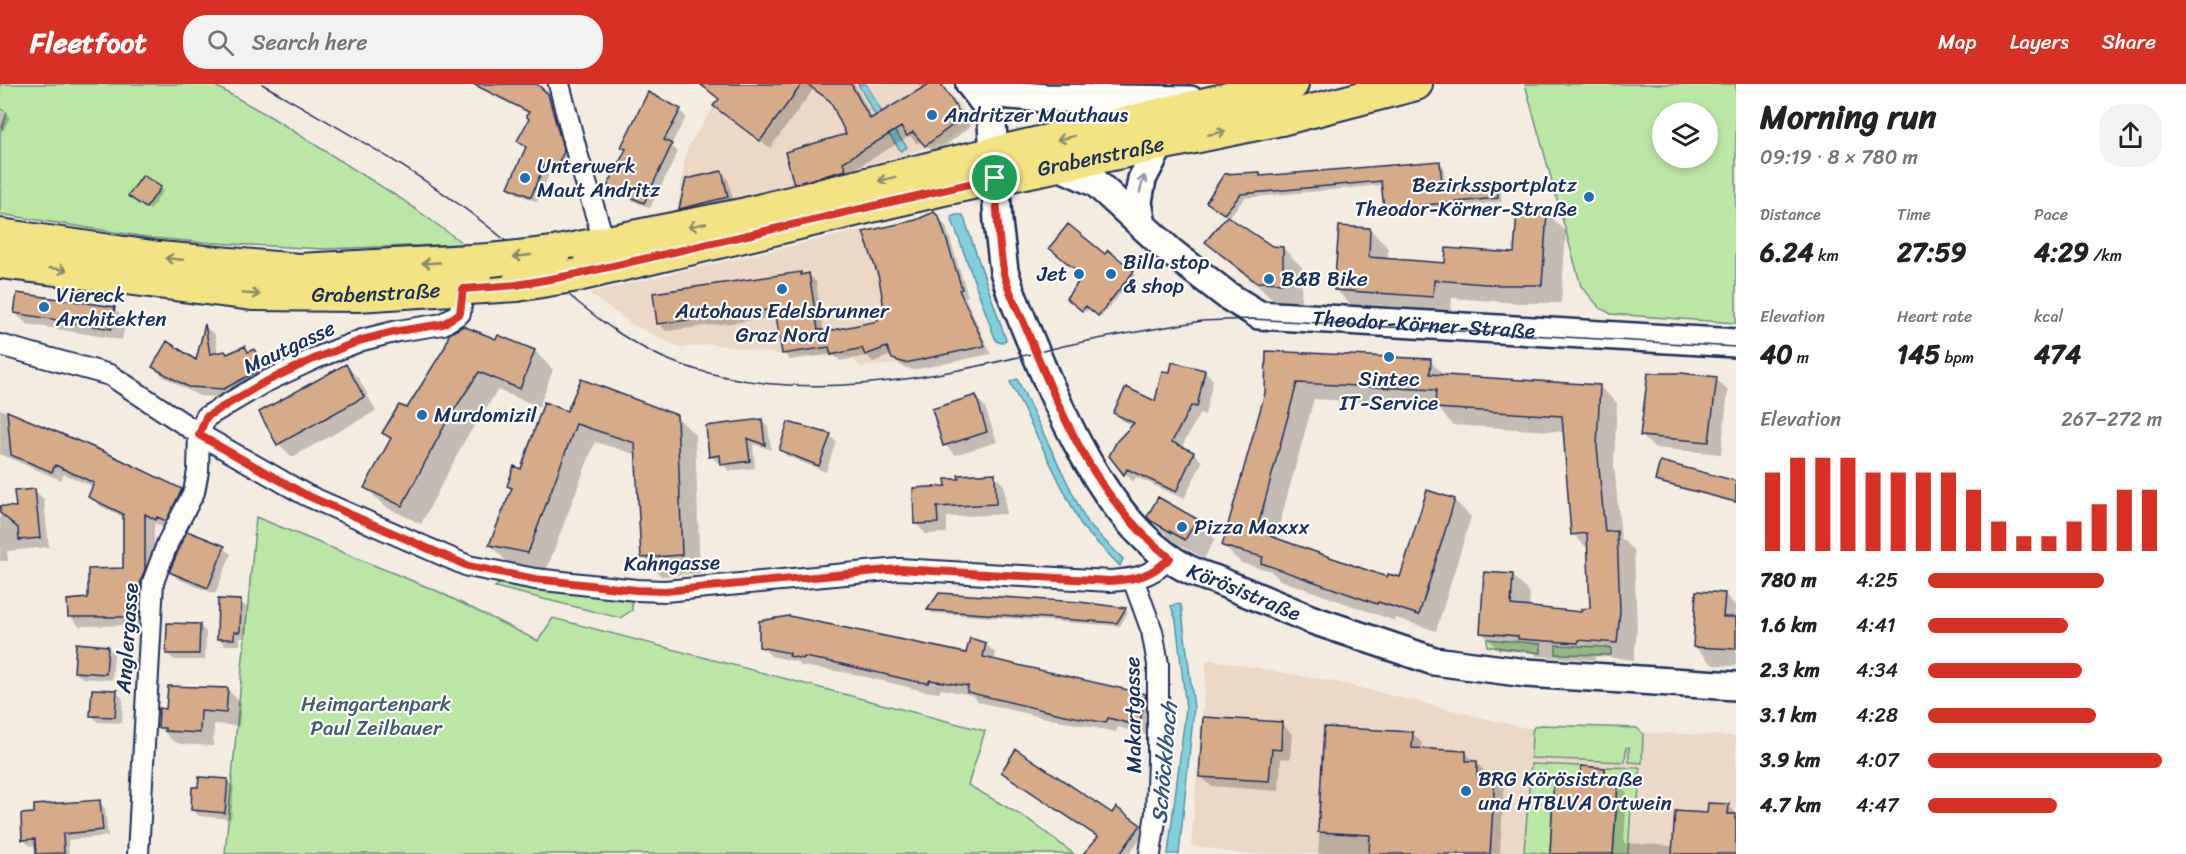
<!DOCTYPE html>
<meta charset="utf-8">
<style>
body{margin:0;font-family:Sriracha,sans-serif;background:#f2f2f2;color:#222;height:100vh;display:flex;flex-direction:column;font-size:22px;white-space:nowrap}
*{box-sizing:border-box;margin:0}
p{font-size:20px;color:#767676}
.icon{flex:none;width:33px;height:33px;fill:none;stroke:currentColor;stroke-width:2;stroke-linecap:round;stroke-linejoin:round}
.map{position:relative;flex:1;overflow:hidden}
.side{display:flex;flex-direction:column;background:#fff;width:450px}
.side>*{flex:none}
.fabs{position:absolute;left:1652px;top:18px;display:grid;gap:12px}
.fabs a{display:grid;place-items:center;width:66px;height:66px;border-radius:50%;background:#fff;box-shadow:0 3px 9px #0003;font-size:30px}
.pin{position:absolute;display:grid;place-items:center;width:51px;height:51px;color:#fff;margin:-26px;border:3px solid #fff;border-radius:50%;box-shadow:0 2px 6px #0007}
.round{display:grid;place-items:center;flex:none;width:63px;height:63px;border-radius:24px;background:#f2f2f2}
.overview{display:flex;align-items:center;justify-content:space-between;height:102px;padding:0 24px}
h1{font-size:33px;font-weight:700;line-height:45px}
.metrics{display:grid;grid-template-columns:repeat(3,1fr);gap:9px;height:102px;padding:6px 24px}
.metrics div{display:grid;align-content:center}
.metrics b{font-size:26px;font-weight:700}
.metrics small{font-size:16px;font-weight:400}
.metrics p{font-size:16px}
.chart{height:168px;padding:12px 24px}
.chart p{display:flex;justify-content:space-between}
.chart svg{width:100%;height:108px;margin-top:6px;stroke:#d93025;stroke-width:6}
ul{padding:0 24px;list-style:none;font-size:20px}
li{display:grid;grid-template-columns:96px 72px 1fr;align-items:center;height:45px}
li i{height:15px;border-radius:8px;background:#d93025}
header{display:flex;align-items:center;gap:36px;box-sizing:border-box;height:84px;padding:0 30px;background:#d93025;color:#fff}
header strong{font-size:28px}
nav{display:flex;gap:33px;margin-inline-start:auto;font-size:21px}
.search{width:420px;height:54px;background:#f2f2f2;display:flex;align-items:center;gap:15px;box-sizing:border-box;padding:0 21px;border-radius:24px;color:#767676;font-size:22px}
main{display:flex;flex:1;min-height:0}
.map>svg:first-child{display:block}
.built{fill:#ecd8c6}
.green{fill:#bbe7a4;stroke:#6b8b81;stroke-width:1.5;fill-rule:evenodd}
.water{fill:#81d1dc;stroke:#5890aa;stroke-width:1.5}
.shadow{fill:#0003}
.building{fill:#d7ab88;stroke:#1b2f5e;stroke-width:1.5}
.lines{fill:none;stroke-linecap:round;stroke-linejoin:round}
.street-casing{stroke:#1b2f5e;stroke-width:24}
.secondary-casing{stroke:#1b2f5e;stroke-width:32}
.primary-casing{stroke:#1b2f5e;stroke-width:36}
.street{stroke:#fdfcf7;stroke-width:20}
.secondary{stroke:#fdfcf7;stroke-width:27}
.primary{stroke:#f4e382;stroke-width:32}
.tram{stroke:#1b2f5e;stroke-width:1.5}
.primary-bridge-casing{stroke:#1b2f5e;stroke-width:36;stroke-linecap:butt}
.primary-bridge{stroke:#f4e382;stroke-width:32}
.oneway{stroke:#888970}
.oneway2{stroke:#8c96aa}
.route-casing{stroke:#fff;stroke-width:12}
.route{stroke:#d93025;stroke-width:8}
.poi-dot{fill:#1f6fb2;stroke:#fdfcf7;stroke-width:2}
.labels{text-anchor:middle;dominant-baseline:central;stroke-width:4.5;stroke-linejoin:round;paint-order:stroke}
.poi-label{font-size:21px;fill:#1b2f5e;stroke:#fdfcf7;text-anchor:start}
.street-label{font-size:21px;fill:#1b2f5e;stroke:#fdfcf7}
.park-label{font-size:21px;fill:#435d70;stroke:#fdfcf7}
.water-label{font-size:22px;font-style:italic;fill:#34587e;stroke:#fdfcf7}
</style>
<header>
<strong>Fleetfoot</strong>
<div class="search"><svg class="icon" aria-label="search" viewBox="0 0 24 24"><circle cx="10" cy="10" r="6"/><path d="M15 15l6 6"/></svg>Search here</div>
<nav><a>Map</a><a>Layers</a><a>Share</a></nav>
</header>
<main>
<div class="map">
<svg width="1736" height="770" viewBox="0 0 1736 770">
<rect width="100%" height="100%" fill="#f5ece1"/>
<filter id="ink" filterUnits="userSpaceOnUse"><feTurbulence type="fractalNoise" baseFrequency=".0167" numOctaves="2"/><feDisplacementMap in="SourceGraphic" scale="12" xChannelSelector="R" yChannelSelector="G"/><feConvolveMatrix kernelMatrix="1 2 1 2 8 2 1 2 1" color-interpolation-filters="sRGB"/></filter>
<g filter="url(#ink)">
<path class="built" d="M703 0H943L969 32 970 39 944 59 795 101 677 126 687 64 719 15Z
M934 128 939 133 947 157 962 205 959 206 985 262 905 279 861 283 849 273 781 271 712 260 680 264 632 240 588 209 839 151 916 136Z
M1207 575 1336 598 1526 644 1736 652V770H1239L1191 761Z"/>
<path class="green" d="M0 0H212L271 33 403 116 464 160 323 165 198 158 152 154 0 130V49L7 29 0 25Z
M1525 0H1736V239L1611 230 1600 224 1581 202ZM1662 28H1707V74H1662Z
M1039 20 1119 25 1044 41Z
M256 433 437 507 538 557 553 534 985 647 968 701 1029 736 1074 770H225Z
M504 497 568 509 632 516V526L620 534 495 503Z
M1487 555 1541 560V569L1487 562Z
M1556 561 1603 563 1611 564V571L1556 570Z
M1540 641 1637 644 1643 650 1642 679 1629 678V663L1626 664 1625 678 1531 674 1532 648 1534 643Z
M1531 680 1581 682 1580 695 1554 694 1550 770 1524 768Z
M1608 683 1640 684 1638 719 1635 723H1631L1628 770H1613L1618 698 1605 697V684Z"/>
<path class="water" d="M858 0H866L887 37 907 63 901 67 878 36Z
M956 131H963L1006 256 1001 259 996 257 951 133Z
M1017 295 1087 439 1123 475 1120 482 1082 443 1010 298Z
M1176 520 1181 521 1194 624 1179 770H1168L1186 624 1176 536 1171 522Z"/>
<path class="shadow" d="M496 0H533L554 18 570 75 561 91 551 86 537 118 516 109 510 103 527 65 519 57 531 35 530 30 498 14 492 8Z
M705 0H854L873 35 923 6 917 0H940L971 42 935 70 922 56 917 60 910 52 851 87 854 95 804 108 795 99 848 51 833 20 813 6 770 64 724 31 716 22 720 16Z
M680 26 686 33 671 61 678 68 650 124 615 109 609 103 626 67 622 62Z
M0 27 10 33 4 46 0 45Z
M1439 78 1444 83 1445 103 1496 98 1500 102 1502 118 1389 129 1385 125 1383 101 1245 114 1228 134 1271 164H1283L1302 183 1301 217H1276L1226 176 1207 157 1228 133 1212 122 1260 90 1263 93Z
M722 88 728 95 734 120 687 131 681 125 687 97Z
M160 104 163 107 150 126 133 115Z
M1547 129 1566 148 1561 219H1519L1452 214 1451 231 1355 225 1336 206 1370 145 1388 164V176L1446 181 1515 171Z
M934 130 946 142 968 212 965 213 991 270 913 286 901 282 892 271 873 278 867 272 840 277 833 270 790 276 783 269 778 233 666 247 658 239 800 189 803 192 809 191 816 198 824 249 880 238 886 226 916 137Z
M1105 172 1136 191 1101 233 1090 224 1086 228 1071 216Z
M114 225 126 236 122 256 27 240 15 229Z
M206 243 215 251 218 270 227 272 245 264 250 269 254 266 264 276 271 290 235 314 199 312 164 293 153 283 197 278Z
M499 253 535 267 553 286 539 323 498 306 465 356 421 440 384 422 366 403 392 356 384 349 408 326 497 257Z
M1268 269 1430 277 1445 292 1599 302 1617 319 1614 380 1621 454 1634 466 1637 545 1634 576 1596 572 1595 576 1537 572 1534 569 1499 566 1482 549 1512 491 1530 509 1529 524 1582 529 1592 526 1589 466 1573 450 1564 348 1453 341 1436 322 1314 315 1276 453 1280 457 1388 495H1401L1454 416 1471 433 1436 547 1396 534 1395 537 1280 496 1271 487 1241 479 1224 462 1266 309Z
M345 282 359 295 376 327 292 373 279 360Z
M1205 287 1213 296 1205 331 1200 329 1181 364 1194 369 1202 378 1184 415 1136 393 1133 398 1111 372 1134 342 1123 337 1115 329 1156 320Z
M1716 295 1728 307 1721 370 1654 364 1642 352Z
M975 313 985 323 997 358 955 371 945 361Z
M0 325 106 370 181 406 191 415 165 444 154 439V496L148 541 79 542 70 532 125 486V434L100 422 90 412 94 403 64 390 61 396 0 370Z
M568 328 676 332 695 351 700 489 661 492 643 473 638 371 595 358 546 487 509 480 490 461 513 406 508 402Z
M761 336 768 343 771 366 753 360 755 384 729 387 722 378 718 379 711 372Z
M830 351 836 358 826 388 787 372 780 365Z
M994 391 1004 401 1006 430 947 433V449L926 450 916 440 947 404Z
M1656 396 1736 398V419L1659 399Z
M35 406 44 416 49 463 7 467 8 477H0V431L3 424 17 425Z
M1152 436H1196L1215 455 1204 474 1171 456Z
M224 464 231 470 215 510 178 495 171 488Z
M1724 510 1736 522V582L1713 581 1694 562Z
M939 511 1080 520 1126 526 1128 528 1120 542 932 529 929 526Z
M240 517 247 524 246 554H240V561H225L218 554Z
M199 541 206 548 205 576H174L167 569Z
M986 560 996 570 994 577 1145 611 1156 622 1149 652 1118 643 1116 648 1041 633 979 618 971 611 941 605 939 609 924 607 849 589 801 582 797 578 771 572 761 562 967 571Z
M107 563 114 570 112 596 82 594 75 588Z
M227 605 241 619 239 642 214 640 213 662 181 660 173 657 159 643 168 626Z
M117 608 123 615 122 639 98 638 91 631Z
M1282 640 1292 650 1290 675 1281 674 1279 707 1211 702 1201 692Z
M1326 644 1412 649 1422 659V666L1466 669 1487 689V693L1494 694 1504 704 1500 769 1526 770H1318Z
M1604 685 1614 696V699H1617L1627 709 1624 759 1674 762 1709 730 1728 722 1736 729V770H1551L1581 697Z
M1003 688 1140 742 1145 748 1129 770H1089L1100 754Z
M227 697 234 703 231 735 199 732 192 725Z
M99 718 105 724 108 752 68 756 69 770H38L37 761 30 762 23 756Z"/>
<path class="building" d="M473 0H537L548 10 564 68 554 86 544 81 531 113 508 103 526 63 517 57 529 35 526 32 529 28Z
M700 0H802L760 57 713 22 719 15Z
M807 0H851L870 35 929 0H941L963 33 925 62 913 48 907 52 901 43 843 78 846 86 794 100 785 68 846 50 830 17Z
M648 8 681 25 664 56 672 60 644 119 607 103 626 65 621 63Z
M1440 77 1442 101 1497 96 1498 114 1384 125 1381 97 1241 110 1224 130 1206 118 1224 90 1260 88V92Z
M722 87 728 113 679 125 686 95Z
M143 91 161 103 146 124 128 112Z
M1517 127 1547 128 1542 201H1499L1434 196 1433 213 1334 206 1339 142 1370 144 1369 173 1445 179 1446 164 1514 169Z
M934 128 939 133 947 157 962 205 959 206 985 262 905 279 892 275 887 263 865 271 862 264 831 271 829 263 782 270 775 225 657 240 653 209 801 188V191L809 189 818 246H823V248L878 237 875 229 884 225 879 194 863 148 916 136Z
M1227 132 1272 162 1283 163V199L1256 198 1205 158Z
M1068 140 1105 170 1108 166 1134 187 1098 232 1086 222 1082 227 1066 214 1083 192 1049 164Z
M17 209 115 223 111 245 14 229Z
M205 240 210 270 225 267 227 270 245 262 248 268 254 265 262 280 257 283 259 286 224 305 188 303 152 283 167 257 196 276Z
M463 242 496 255 498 251 535 266 520 305 479 288 447 337 402 422 364 404 391 354 382 349 399 321 407 324 445 263 449 250Z
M1266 267 1431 275 1430 290 1600 301 1597 362 1605 448 1617 447 1620 527 1617 559 1579 556 1578 559 1518 555V552L1480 549 1484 488 1513 490 1511 521 1581 528V525L1590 524 1587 449 1571 451 1562 332 1435 324 1436 306 1297 299 1258 442 1272 446 1270 452 1387 493 1388 490 1400 493 1427 406 1455 415 1419 531 1378 518 1377 520 1261 479 1263 473 1222 462 1265 309Z
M1172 278 1205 286 1197 323 1191 322 1172 358 1194 368 1176 408 1127 385 1124 391 1109 372 1117 357 1134 339 1113 329 1126 303 1155 317 1162 287 1170 288Z
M346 280 364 313 277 361 259 328Z
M1648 289H1681L1717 293 1709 358 1640 352Z
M581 295 677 331 682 471 641 474 635 359 576 340 528 469 489 461 512 404 507 402 514 382 521 385 544 318 567 327Z
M976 311 987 348 943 362 932 325Z
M7 327 107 369 182 405 166 437 157 433 156 436 145 430V485L141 497 139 533H68L67 516 88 514V485L123 484V430L88 413 94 399 55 381 52 388 11 371Z
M762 335 765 361 747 354 750 377 721 381 720 371 709 373 706 342Z
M788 338 831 350 819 382 779 366Z
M1660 377 1736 397V418L1655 397Z
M995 389 996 420 937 423 938 439 914 440 913 404 946 402 945 395H959L958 391Z
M35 405 40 454 19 456 18 444 0 429V422L16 423 14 407Z
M1158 413 1197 435 1185 456 1151 437 1147 433Z
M187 447 225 462 208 504 169 488Z
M1696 507 1725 509 1723 533H1736V565L1693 563Z
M939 509 1080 518 1126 524 1117 539 927 526Z
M218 515 241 516 240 548H234V555H217Z
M789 532 966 569 970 554 986 559 983 573 1146 610 1139 642 1108 634 1106 639 1060 630 967 608 968 602 930 596 928 599 913 597 837 579 804 573 803 575 789 572 790 569 759 563V537Z
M167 539 200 540 199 570H166Z
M76 559 108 562 106 590 74 588Z
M168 602 228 604 226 629 201 627 200 649 165 647V644H158L159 624 166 625Z
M92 605 117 606 115 633 90 632Z
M1203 633 1282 638 1281 666 1272 665 1269 697 1199 693Z
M1324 643 1413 648 1412 664 1466 667V677H1477V691L1495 692 1490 770H1369L1370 751 1318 748Z
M1016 665 1112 729 1116 723 1141 741 1120 770H1083L1098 753 1001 688Z
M1581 682 1605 684V697L1618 698 1613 770H1550L1554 694 1580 695Z
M199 693 228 695 225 729 191 726 192 703H198Z
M100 716 103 746 63 750 64 769 36 770 35 755 22 756 21 730 34 729V721Z
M1708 719 1729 720 1728 730H1736V770H1672L1675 727 1707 729Z"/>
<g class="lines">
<defs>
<path id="street" d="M559 0 578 73 605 160
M0 261 110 291 199 350 306 411 468 482 535 495 636 506 665 507 899 485 1110 497C1137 495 1149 493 1170 474
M1133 495 1152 547 1158 580V677L1156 729 1150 770
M138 770 153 498 168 458 194 408 198 387 199 350 206 333 263 299 316 274 362 256 398 247 443 240 460 229 463 205"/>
<g id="secondary">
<path id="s1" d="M970 0 986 21 992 39 998 138 1004 187 1011 209C1050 301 1106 467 1214 495L1310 535 1434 577 1526 589 1736 602"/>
<path d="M970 0 998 10 1046 14 1190 16"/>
<path id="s2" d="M1059 82 1096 99 1171 168 1228 212 1259 231 1736 259"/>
<path d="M1142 141 1138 118 1142 95 1160 61"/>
</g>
<g id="primary">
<path d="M0 151 159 174 299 186 490 176"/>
<path d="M554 169 742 131 944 81 1292 0"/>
<path id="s3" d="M0 178 252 210 357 211 517 201"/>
<path id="s4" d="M578 191 948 104 1281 35 1416 0"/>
</g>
</defs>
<use href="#street" class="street-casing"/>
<use href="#secondary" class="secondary-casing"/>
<use href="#primary" class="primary-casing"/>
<use href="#street" class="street"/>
<use href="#secondary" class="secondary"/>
<use href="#primary" class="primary"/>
<path class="tram" d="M262 0C346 48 431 94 506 157
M569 211C601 238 636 264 676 279 796 323 931 295 1051 265 1091 255 1132 249 1172 242L1202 237 1251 235 1736 263"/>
<defs>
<path id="primary-bridge" d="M490 176 554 169
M517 201 578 191"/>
</defs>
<use href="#primary-bridge" class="primary-bridge-casing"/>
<use href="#primary-bridge" class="primary-bridge"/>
</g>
<defs><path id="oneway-shaft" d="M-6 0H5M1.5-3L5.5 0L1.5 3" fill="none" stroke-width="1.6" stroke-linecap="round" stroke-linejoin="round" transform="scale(1.5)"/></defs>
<g class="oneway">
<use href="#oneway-shaft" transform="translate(1217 49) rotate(-12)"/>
<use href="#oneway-shaft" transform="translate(1066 54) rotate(166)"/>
<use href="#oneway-shaft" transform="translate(887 95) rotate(166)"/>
<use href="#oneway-shaft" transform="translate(697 141) rotate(168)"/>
<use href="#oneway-shaft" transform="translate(522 172) rotate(174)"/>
<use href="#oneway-shaft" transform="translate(174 175) rotate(-175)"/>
<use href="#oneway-shaft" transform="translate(431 179) rotate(177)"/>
<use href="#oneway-shaft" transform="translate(58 185) rotate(7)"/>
<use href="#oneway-shaft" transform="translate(251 210) rotate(4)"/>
</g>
<use class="oneway2" href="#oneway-shaft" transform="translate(1142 100) rotate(-75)"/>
</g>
<g class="lines" filter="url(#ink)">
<defs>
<path id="route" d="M995 94C997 125 998 156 1003 185 1007 207 1020 228 1028 249 1061 332 1098 418 1170 474 1149 493 1137 495 1110 497L899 485 665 507 636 506 535 495 468 482 306 411 199 351 206 333 263 299 316 274 362 256 398 247 443 240 460 229 463 205 517 201 578 190Z"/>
</defs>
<use href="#route" class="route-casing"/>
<use href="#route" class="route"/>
</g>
<g class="poi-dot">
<circle cx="932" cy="31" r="6"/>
<circle cx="525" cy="94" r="6"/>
<circle cx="1589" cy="113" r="6"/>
<circle cx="1079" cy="190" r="6"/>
<circle cx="1111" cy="190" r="6"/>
<circle cx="1269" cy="195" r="6"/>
<circle cx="782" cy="205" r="6"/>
<circle cx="44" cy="223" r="6"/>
<circle cx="1389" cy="273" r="6"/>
<circle cx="422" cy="331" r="6"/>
<circle cx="1182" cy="443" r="6"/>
<circle cx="1466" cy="707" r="6"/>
</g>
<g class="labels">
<g class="poi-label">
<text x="944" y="31">Andritzer Mauthaus</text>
<text x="537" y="82">Unterwerk<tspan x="537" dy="24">Maut Andritz</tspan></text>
<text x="1577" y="101" text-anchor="end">Bezirkssportplatz<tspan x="1577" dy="24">Theodor-Körner-Straße</tspan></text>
<text x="1123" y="178">Billa stop<tspan x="1123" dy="24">&amp; shop</tspan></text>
<text x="1067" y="190" text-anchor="end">Jet</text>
<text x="1281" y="195">B&amp;B Bike</text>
<text x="56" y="211">Viereck<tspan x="56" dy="24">Architekten</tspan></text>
<text x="782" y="227" text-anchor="middle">Autohaus Edelsbrunner<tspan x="782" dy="24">Graz Nord</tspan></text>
<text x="1389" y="295" text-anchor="middle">Sintec<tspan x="1389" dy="24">IT-Service</tspan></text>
<text x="434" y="331">Murdomizil</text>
<text x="1194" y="443">Pizza Maxxx</text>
<text x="1478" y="695">BRG Körösistraße<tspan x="1478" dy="24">und HTBLVA Ortwein</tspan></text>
</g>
<g class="street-label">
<text stroke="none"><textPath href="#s4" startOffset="536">Grabenstraße</textPath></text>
<text stroke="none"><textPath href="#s3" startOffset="378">Grabenstraße</textPath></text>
<text stroke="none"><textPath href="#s2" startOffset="416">Theodor-Körner-Straße</textPath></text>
<text transform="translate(289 263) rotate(-25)">Mautgasse</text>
<text transform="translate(672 479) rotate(-1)">Kahngasse</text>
<text stroke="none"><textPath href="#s1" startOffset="612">Körösistraße</textPath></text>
<text transform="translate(127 554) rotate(-86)">Anglergasse</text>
<text transform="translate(1133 631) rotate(-91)">Makartgasse</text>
</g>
<g class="park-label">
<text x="376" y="620">Heimgartenpark<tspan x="376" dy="24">Paul Zeilbauer</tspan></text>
</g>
<g class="water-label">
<text transform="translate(1164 679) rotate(-85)">Schöcklbach</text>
</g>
</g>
</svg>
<div class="fabs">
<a><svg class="icon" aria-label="layers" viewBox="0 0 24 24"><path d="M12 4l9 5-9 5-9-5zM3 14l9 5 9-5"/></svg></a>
</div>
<div class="pin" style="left:995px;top:94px;background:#1e9e55"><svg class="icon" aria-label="arrive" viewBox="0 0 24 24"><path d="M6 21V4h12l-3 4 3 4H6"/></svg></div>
</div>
<section class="side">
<div class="overview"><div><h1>Morning run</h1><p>09:19 · 8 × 780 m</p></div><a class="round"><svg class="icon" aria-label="share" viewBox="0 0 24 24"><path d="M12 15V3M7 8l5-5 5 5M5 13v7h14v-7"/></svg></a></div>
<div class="metrics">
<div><p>Distance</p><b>6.24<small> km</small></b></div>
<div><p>Time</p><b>27:59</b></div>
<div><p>Pace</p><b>4:29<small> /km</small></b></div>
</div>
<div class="metrics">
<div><p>Elevation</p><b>40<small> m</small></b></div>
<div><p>Heart rate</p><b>145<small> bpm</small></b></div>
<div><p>kcal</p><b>474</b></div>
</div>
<div class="chart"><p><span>Elevation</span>267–272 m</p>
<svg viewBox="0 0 160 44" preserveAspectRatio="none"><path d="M5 44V12M15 44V6M25 44V6M35 44V6M45 44V12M55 44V12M65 44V12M75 44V12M85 44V19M95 44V32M105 44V38M115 44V38M125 44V32M135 44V25M145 44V19M155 44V19"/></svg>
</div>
<ul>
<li><b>780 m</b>4:25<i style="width:75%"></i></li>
<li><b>1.6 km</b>4:41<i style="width:60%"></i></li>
<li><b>2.3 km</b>4:34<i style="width:66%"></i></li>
<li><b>3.1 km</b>4:28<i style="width:72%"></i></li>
<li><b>3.9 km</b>4:07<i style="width:100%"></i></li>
<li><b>4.7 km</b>4:47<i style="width:55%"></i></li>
</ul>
</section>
</main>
